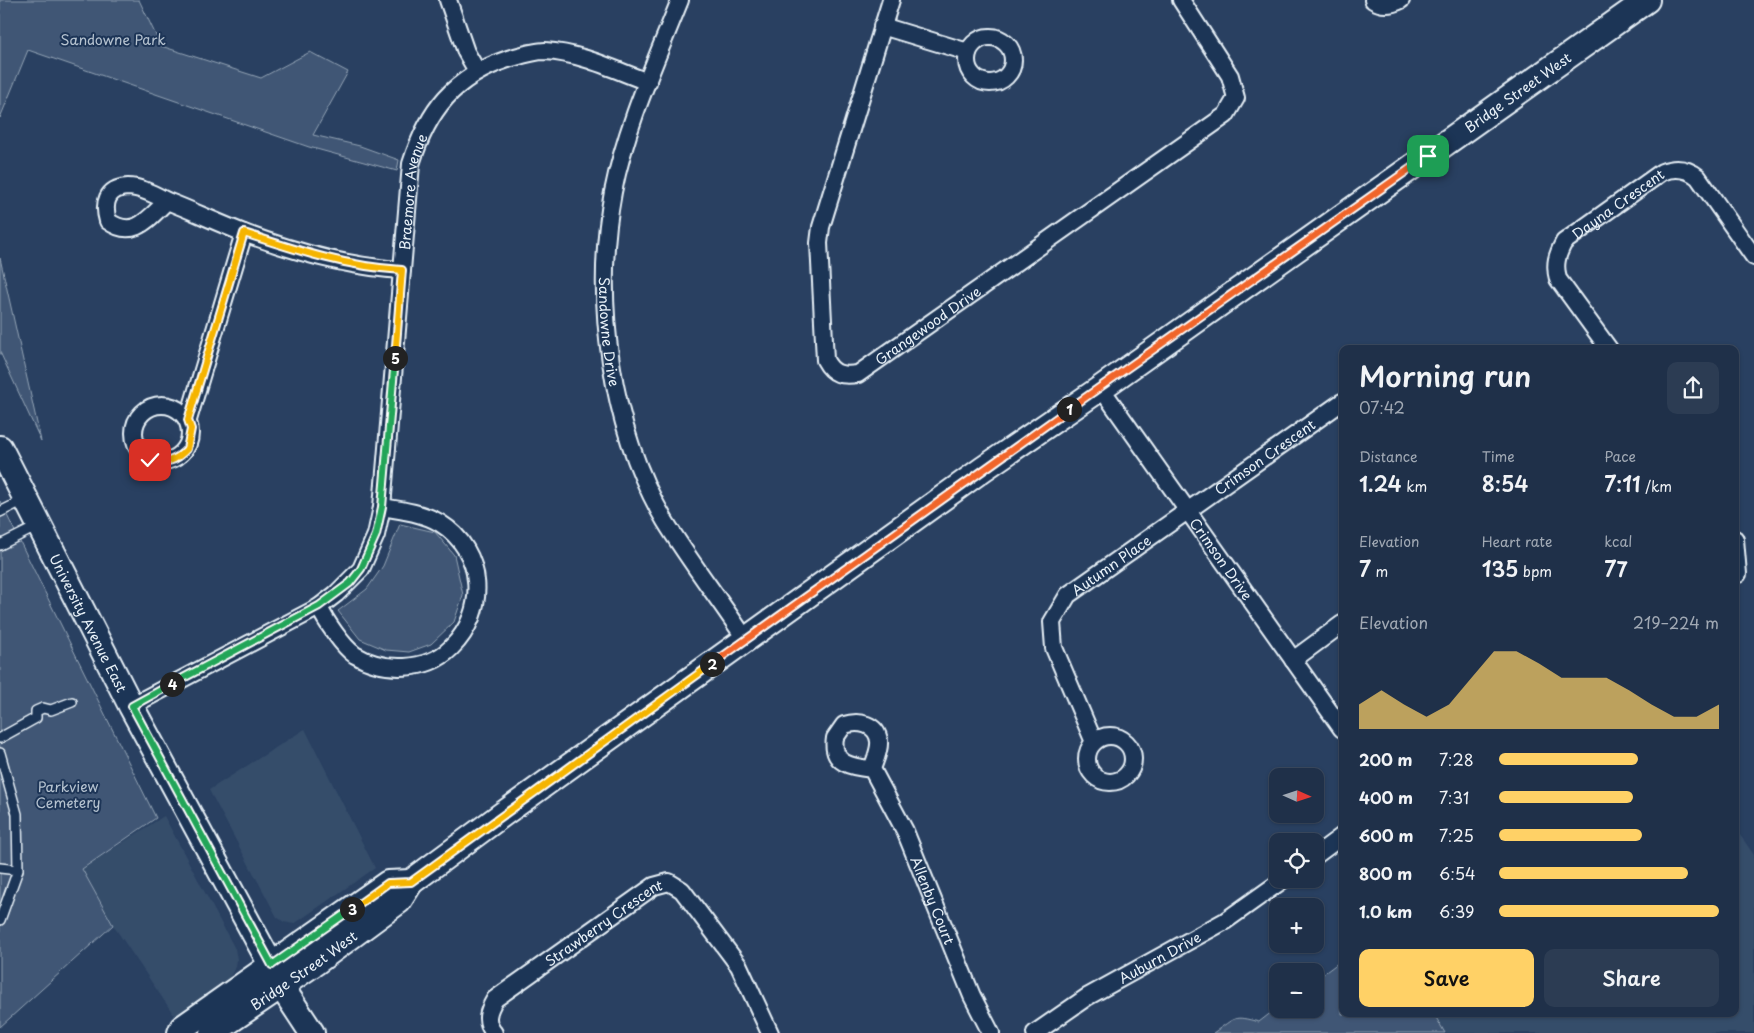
<!DOCTYPE html>
<meta charset="utf-8">
<style>
body{margin:0;font-family:"Playpen Sans",sans-serif;background:#2c3c53;color:#f1f3f6;height:100vh;display:flex;flex-direction:column;font-size:19px;white-space:nowrap}
*{box-sizing:border-box;margin:0}
p{font-size:16px;color:#a1a9b4}
.icon{flex:none;width:28px;height:28px;fill:none;stroke:currentColor;stroke-width:2;stroke-linecap:round;stroke-linejoin:round}
.map{position:relative;flex:1;overflow:hidden}
.details{position:absolute;left:1339px;top:345px;width:400px;height:672px;display:flex;flex-direction:column;background:#1f3049;border-radius:10px;box-shadow:0 1px 4px #0004,0 0 0 1px #3c4b61}
.details>*{flex:none}
.needle{width:32px;rotate:93deg}
.controls{position:absolute;left:1269px;top:768px;display:grid;gap:10px}
.controls a{display:grid;place-items:center;width:55px;height:55px;border-radius:10px;background:#1f3049;box-shadow:0 1px 4px #0004,0 0 0 1px #3c4b61;font-size:25px}
.pin{position:absolute;display:grid;place-items:center;width:42px;height:42px;color:#fff;margin:-21px;border-radius:10px;box-shadow:0 2px 8px #0006}
.km{position:absolute;width:25px;height:25px;margin:-12px;border-radius:50%;background:#222;color:#fff;font-size:14px;line-height:25px;text-align:center}
.round{display:grid;place-items:center;flex:none;width:52px;height:52px;border-radius:10px;background:#2c3c53}
.headline{display:flex;align-items:center;justify-content:space-between;height:85px;padding:0 20px}
h1{font-size:28px;font-weight:600;line-height:38px}
.metrics{display:grid;grid-template-columns:repeat(3,1fr);gap:8px;height:85px;padding:5px 20px}
.metrics div{display:grid;align-content:center}
.metrics b{font-size:21px;font-weight:600}
.metrics small{font-size:14px;font-weight:400}
.metrics p{font-size:14px}
.chart{height:140px;padding:10px 20px}
.chart p{display:flex;justify-content:space-between}
.chart svg{width:100%;height:90px;margin-top:5px;fill:#ffd166;opacity:.7}
.cta{display:flex;gap:10px;margin-top:auto;padding:10px 20px}
.cta a{flex:1;height:58px;border-radius:10px;background:#ffd166;color:#111;font-size:20px;font-weight:600;line-height:58px;text-align:center}
.cta a+a{background:#2c3c53;color:#f1f3f6}
ul{padding:0 20px;list-style:none;font-size:16px}
li{display:grid;grid-template-columns:80px 60px 1fr;align-items:center;height:38px}
li i{height:12px;border-radius:6px;background:#ffd166}
.map>svg:first-child{display:block}
.built{fill:#364d6b}
.green{fill:#415774;stroke:#94a4b6}
.lines{fill:none;stroke-linecap:round;stroke-linejoin:round}
.lane-casing{stroke:#e8f1f8;stroke-width:12}
.street-casing{stroke:#e8f1f8;stroke-width:20}
.secondary-casing{stroke:#e8f1f8;stroke-width:28}
.lane{stroke:#1d3557;stroke-width:9}
.street{stroke:#1d3557;stroke-width:16}
.secondary{stroke:#1d3557;stroke-width:24}
.split-1-casing{stroke:#fff;stroke-width:10}
.split-2-casing{stroke:#fff;stroke-width:10}
.split-3-casing{stroke:#fff;stroke-width:10}
.split-4-casing{stroke:#fff;stroke-width:10}
.split-5-casing{stroke:#fff;stroke-width:10}
.split-6-casing{stroke:#fff;stroke-width:10}
.split-1{stroke:#f0652b;stroke-width:6}
.split-2{stroke:#f0652b;stroke-width:6}
.split-3{stroke:#f5b400;stroke-width:6}
.split-4{stroke:#22a559;stroke-width:6}
.split-5{stroke:#22a559;stroke-width:6}
.split-6{stroke:#f5b400;stroke-width:6}
.labels{text-anchor:middle;dominant-baseline:central;stroke-width:4;stroke-linejoin:round;paint-order:stroke}
.park-label{font-size:14px;fill:#b6c3d0;stroke:#1d3557}
.street-label{font-size:14px;fill:#e8f1f8;stroke:#1d3557}
</style>
<div class="map">
<svg width="1754" height="1033" viewBox="0 0 1754 1033">
<rect width="100%" height="100%" fill="#294061"/>
<filter id="ink" filterUnits="userSpaceOnUse"><feTurbulence type="fractalNoise" baseFrequency=".02" numOctaves="2"/><feDisplacementMap in="SourceGraphic" scale="10" xChannelSelector="R" yChannelSelector="G"/><feConvolveMatrix kernelMatrix="1 2 1 2 8 2 1 2 1" color-interpolation-filters="sRGB"/></filter>
<g filter="url(#ink)">
<path class="built" d="M305 729 375 868 294 924 284 922 277 917 209 790Z
M164 816 235 949 237 959 236 967 228 979 176 1018 113 925 82 869Z
M1735 828 1754 855V1033H1445L1434 1014H1735Z"/>
<path class="green" d="M0 0H139L161 46 261 78 310 52 348 72 313 135 360 146 399 160 397 171 309 147 28 50 0 118Z
M0 258 41 441 0 352Z
M0 501 156 818 82 869 113 925 0 1027Z
M400 524 435 532 454 555 463 595 454 622 431 644 409 652 386 650 360 639 338 611 367 589 383 566Z
M1342 960V1014H1434L1445 1033H1213C1237 1017 1232 1015 1259 1022L1277 1008 1315 1009V980Z"/>
<g class="lines">
<defs>
<path id="lane" d="M0 512 24 500
M0 545 38 526
M0 738 36 718V711L43 708 51 710 72 702
M0 753 17 814 18 870 0 920
M0 868 18 870"/>
<g id="street">
<path d="M448 0 466 52 477 71"/>
<path id="s1" d="M680 0C655 63 626 126 613 192 593 299 610 427 665 521 690 562 720 600 746 640"/>
<path id="s2" d="M891 0 821 227 819 243 825 360C833 375 842 376 858 374L1226 115 1236 98 1230 76 1181 0"/>
<path d="M1373 0C1382 6 1391 5 1401 0"/>
<path d="M882 26 968 52"/>
<circle cx="990" cy="60" r="23"/>
<path d="M167 201C149 218 134 240 108 221 103 204 106 188 128 187 141 187 155 195 167 201 193 211 218 223 244 233 295 252 348 267 402 270"/>
<path id="s3" d="M1609 349 1558 279C1554 264 1557 255 1564 242L1662 172C1675 167 1687 168 1698 177L1754 257"/>
<path id="s4" d="M1101 388 1342 729"/>
<circle cx="162" cy="433" r="28"/>
<path d="M188 420 244 233"/>
<path d="M1735 539 1738 574"/>
<path d="M319 607C325 620 343 647 355 655 383 672 427 672 451 648 488 612 485 551 440 523 423 513 401 510 382 507"/>
<path d="M1293 660 1342 624"/>
<path id="s5" d="M131 706 319 607 336 594 361 569 376 535 382 507 411 164C428 110 454 77 508 59 519 56 534 51 545 51 581 53 615 70 648 82"/>
<circle cx="1110" cy="759" r="23"/>
<path id="s6" d="M1094 742 1054 648 1052 622 1068 595 1342 402"/>
<path id="s7" d="M872 769C851 767 831 764 835 738L844 725C859 720 877 724 879 741 880 750 875 760 872 769L905 831 972 996 991 1033"/>
<path d="M1315 856 1342 836"/>
<path id="s8" d="M494 1033C484 1021 488 1011 495 999L654 886 669 882 682 890 739 966 770 1033"/>
<path id="s9" d="M1035 1033 1087 997 1225 921 1284 879"/>
</g>
<g id="secondary">
<path id="s10" d="M0 448 131 706 289 998 312 1033"/>
<path d="M180 1033 182 1028 388 883 411 882"/>
<path id="s11" d="M212 1033 315 963 399 901 411 882 503 814 983 469 1101 388 1647 0"/>
</g>
</defs>
<use href="#lane" class="lane-casing"/>
<use href="#street" class="street-casing"/>
<use href="#secondary" class="secondary-casing"/>
<use href="#lane" class="lane"/>
<use href="#street" class="street"/>
<use href="#secondary" class="secondary"/>
</g>
</g>
<g class="lines" filter="url(#ink)">
<defs>
<path id="split-1" d="M1069 409 1428 156"/>
<path id="split-2" d="M712 664 1069 409"/>
<path id="split-3" d="M352 909 388 883 411 882 712 664"/>
<path id="split-4" d="M172 684 132 706 272 965 352 909"/>
<path id="split-5" d="M172 684 319 606 350 583 361 569 376 535 382 507 395 358"/>
<path id="split-6" d="M150 460C166 464 176 461 187 449L191 429 188 420 244 233C296 250 347 267 402 270L395 358"/>
</defs>
<use href="#split-1" class="split-1-casing"/>
<use href="#split-2" class="split-2-casing"/>
<use href="#split-3" class="split-3-casing"/>
<use href="#split-4" class="split-4-casing"/>
<use href="#split-5" class="split-5-casing"/>
<use href="#split-6" class="split-6-casing"/>
<use href="#split-1" class="split-1"/>
<use href="#split-2" class="split-2"/>
<use href="#split-3" class="split-3"/>
<use href="#split-4" class="split-4"/>
<use href="#split-5" class="split-5"/>
<use href="#split-6" class="split-6"/>
</g>
<g class="labels">
<g class="park-label">
<text x="113" y="39">Sandowne Park</text>
<text x="68" y="786">Parkview<tspan x="68" dy="16">Cemetery</tspan></text>
</g>
<g class="street-label">
<text stroke="none"><textPath href="#s11" startOffset="1611">Bridge Street West</textPath></text>
<text stroke="none"><textPath href="#s5" startOffset="652">Braemore Avenue</textPath></text>
<text stroke="none"><textPath href="#s3" startOffset="191">Dayna Crescent</textPath></text>
<text stroke="none"><textPath href="#s2" startOffset="495">Grangewood Drive</textPath></text>
<text stroke="none"><textPath href="#s1" startOffset="344">Sandowne Drive</textPath></text>
<text stroke="none"><textPath href="#s6" startOffset="400">Crimson Crescent</textPath></text>
<text stroke="none"><textPath href="#s4" startOffset="209">Crimson Drive</textPath></text>
<text stroke="none"><textPath href="#s6" startOffset="212">Autumn Place</textPath></text>
<text stroke="none"><textPath href="#s10" startOffset="196">University Avenue East</textPath></text>
<text stroke="none"><textPath href="#s7" startOffset="291">Allenby Court</textPath></text>
<text stroke="none"><textPath href="#s8" startOffset="170">Strawberry Crescent</textPath></text>
<text stroke="none"><textPath href="#s9" startOffset="146">Auburn Drive</textPath></text>
<text stroke="none"><textPath href="#s11" startOffset="111">Bridge Street West</textPath></text>
</g>
</g>
</svg>
<div class="controls">
<a><svg class="needle" viewBox="-14 -14 28 28"><path d="M0-13l5 13h-10z" fill="#e53935"/><path d="M0 13l5-13h-10z" fill="#a1a9b4"/></svg></a>
<a><svg class="icon" aria-label="locate" viewBox="0 0 24 24"><circle cx="12" cy="12" r="6"/><path d="M12 2v4M12 18v4M2 12h4M18 12h4"/></svg></a>
<a>+</a>
<a>−</a>
</div>
<div class="pin" style="left:1428px;top:156px;background:#1e9e55"><svg class="icon" aria-label="arrive" viewBox="0 0 24 24"><path d="M6 21V4h12l-3 4 3 4H6"/></svg></div>
<div class="pin" style="left:150px;top:460px;background:#d93025"><svg class="icon" aria-label="check" viewBox="0 0 24 24"><path d="M5 12l5 5 9-10"/></svg></div>
<b class="km" style="left:1069px;top:409px">1</b>
<b class="km" style="left:712px;top:664px">2</b>
<b class="km" style="left:352px;top:909px">3</b>
<b class="km" style="left:172px;top:684px">4</b>
<b class="km" style="left:395px;top:358px">5</b>
<section class="details">
<div class="headline"><div><h1>Morning run</h1><p>07:42</p></div><a class="round"><svg class="icon" aria-label="share" viewBox="0 0 24 24"><path d="M12 15V3M7 8l5-5 5 5M5 13v7h14v-7"/></svg></a></div>
<div class="metrics">
<div><p>Distance</p><b>1.24<small> km</small></b></div>
<div><p>Time</p><b>8:54</b></div>
<div><p>Pace</p><b>7:11<small> /km</small></b></div>
</div>
<div class="metrics">
<div><p>Elevation</p><b>7<small> m</small></b></div>
<div><p>Heart rate</p><b>135<small> bpm</small></b></div>
<div><p>kcal</p><b>77</b></div>
</div>
<div class="chart"><p><span>Elevation</span>219–224 m</p>
<svg viewBox="0 0 160 44" preserveAspectRatio="none"><path d="M0 44V32L10 25L20 32L30 38L40 32L50 19L60 6L70 6L80 12L90 19L100 19L110 19L120 25L130 32L140 38L150 38L160 32V44z"/></svg>
</div>
<ul>
<li><b>200 m</b>7:28<i style="width:63%"></i></li>
<li><b>400 m</b>7:31<i style="width:61%"></i></li>
<li><b>600 m</b>7:25<i style="width:65%"></i></li>
<li><b>800 m</b>6:54<i style="width:86%"></i></li>
<li><b>1.0 km</b>6:39<i style="width:100%"></i></li>
</ul>
<div class="cta"><a>Save</a><a>Share</a></div>
</section>
</div>
